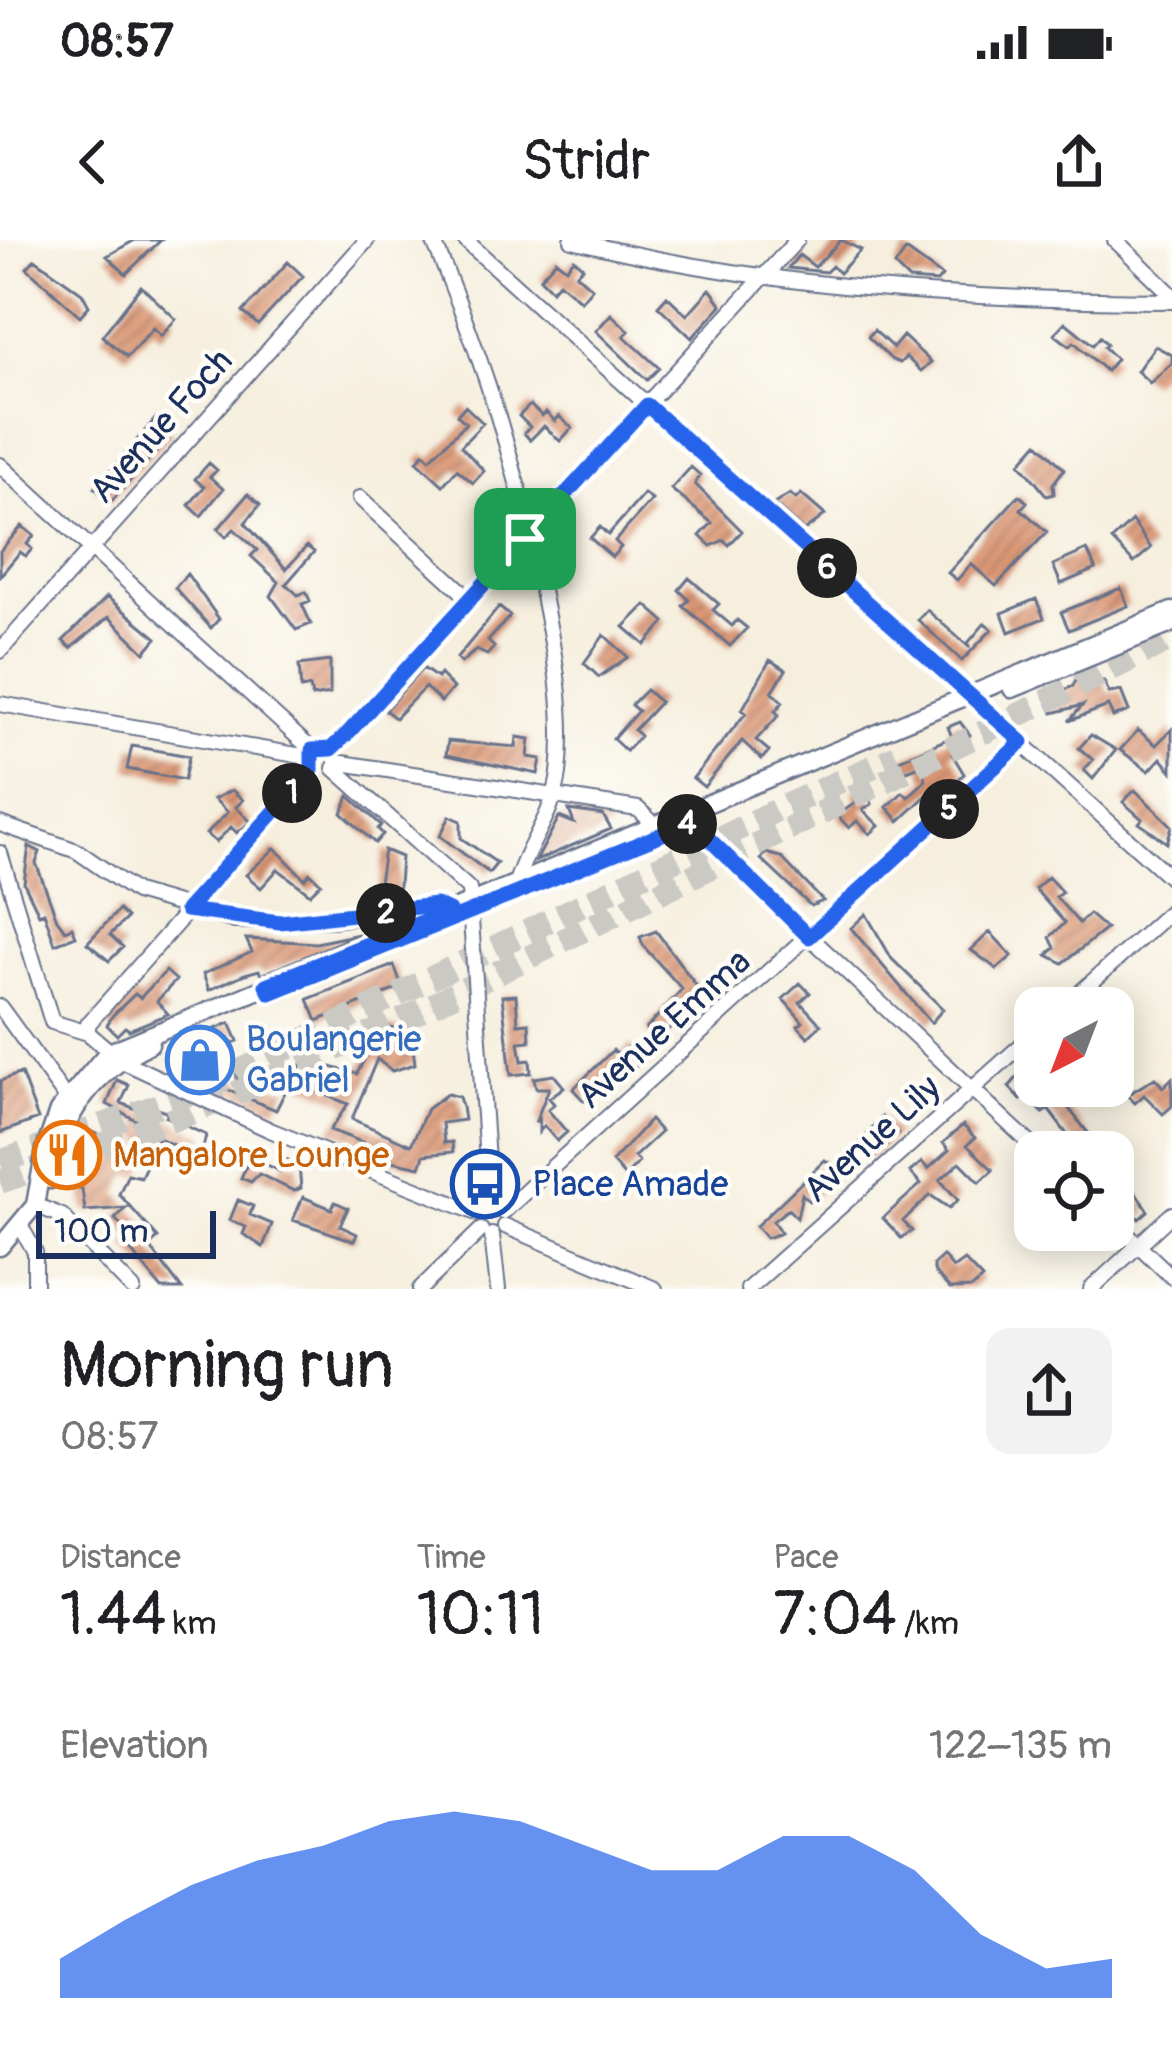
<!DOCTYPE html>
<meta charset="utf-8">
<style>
body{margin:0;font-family:Pangolin,sans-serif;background:#f2f2f2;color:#202124;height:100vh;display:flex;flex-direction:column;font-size:45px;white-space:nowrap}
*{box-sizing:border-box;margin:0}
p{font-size:39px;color:#757577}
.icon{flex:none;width:66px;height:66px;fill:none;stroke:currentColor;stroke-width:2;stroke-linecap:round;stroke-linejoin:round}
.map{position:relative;height:1049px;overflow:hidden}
.side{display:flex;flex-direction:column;background:#fff;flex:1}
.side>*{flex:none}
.needle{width:78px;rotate:222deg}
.buttons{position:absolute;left:1014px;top:747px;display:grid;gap:24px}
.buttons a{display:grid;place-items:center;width:120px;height:120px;border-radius:24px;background:#fff;box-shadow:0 6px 30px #0003;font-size:60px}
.scale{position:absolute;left:36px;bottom:30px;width:180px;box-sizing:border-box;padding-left:12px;border:6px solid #1b2f5e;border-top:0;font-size:33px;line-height:42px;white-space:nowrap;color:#1b2f5e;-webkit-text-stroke:9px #fdfcf7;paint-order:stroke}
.pin{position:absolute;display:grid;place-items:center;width:102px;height:102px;color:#fff;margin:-51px;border-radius:24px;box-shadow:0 6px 18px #0006}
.km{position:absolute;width:60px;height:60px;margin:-30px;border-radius:50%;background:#222;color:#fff;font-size:33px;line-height:60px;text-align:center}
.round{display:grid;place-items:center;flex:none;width:126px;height:126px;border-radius:24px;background:#f2f2f2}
.head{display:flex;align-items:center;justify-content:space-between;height:204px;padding:0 60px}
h1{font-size:66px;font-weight:600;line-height:90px}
.stats{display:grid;grid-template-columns:repeat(3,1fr);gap:18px;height:204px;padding:12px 60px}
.stats div{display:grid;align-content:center}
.stats b{font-size:60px;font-weight:600}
.stats small{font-size:33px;font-weight:400}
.stats p{font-size:33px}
.chart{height:336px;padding:24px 60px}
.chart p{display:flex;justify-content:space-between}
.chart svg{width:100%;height:216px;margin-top:12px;fill:#2563eb;opacity:.7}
.status{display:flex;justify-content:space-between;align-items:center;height:84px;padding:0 60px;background:#fff;direction:ltr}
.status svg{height:33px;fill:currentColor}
header{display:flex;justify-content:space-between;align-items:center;height:156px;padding:0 60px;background:#fff;font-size:54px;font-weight:600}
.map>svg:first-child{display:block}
.building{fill:url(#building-hatch)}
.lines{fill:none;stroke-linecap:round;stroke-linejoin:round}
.motorway-tunnel{stroke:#cac9c4;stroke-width:24;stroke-dasharray:24 12;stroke-linecap:butt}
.minor-casing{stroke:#68728b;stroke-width:18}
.tertiary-casing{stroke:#68728b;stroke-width:21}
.minor{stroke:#fff;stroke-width:14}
.tertiary{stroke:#fff;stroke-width:16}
.route-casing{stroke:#fff;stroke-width:24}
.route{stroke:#2563eb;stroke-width:15}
.labels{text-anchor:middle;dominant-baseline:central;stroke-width:9;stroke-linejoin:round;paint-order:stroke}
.street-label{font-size:36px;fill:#1b2f5e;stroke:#fdfcf7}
.shop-label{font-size:36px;fill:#366cbe;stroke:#fdfcf7;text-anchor:start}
.food-label{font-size:36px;fill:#c56008;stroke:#fdfcf7;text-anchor:start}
.transit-label{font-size:36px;fill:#164399;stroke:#fdfcf7;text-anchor:start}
</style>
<div class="status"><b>08:57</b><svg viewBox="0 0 49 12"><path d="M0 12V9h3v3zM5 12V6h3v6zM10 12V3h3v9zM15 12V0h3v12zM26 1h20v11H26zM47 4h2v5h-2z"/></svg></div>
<header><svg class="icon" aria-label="back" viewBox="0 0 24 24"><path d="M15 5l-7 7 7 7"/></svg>Stridr<svg class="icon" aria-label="share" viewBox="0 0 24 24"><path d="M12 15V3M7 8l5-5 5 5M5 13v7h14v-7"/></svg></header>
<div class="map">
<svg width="1172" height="1049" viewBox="0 0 1172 1049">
<defs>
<pattern id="building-hatch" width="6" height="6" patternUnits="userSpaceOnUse" patternTransform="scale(3)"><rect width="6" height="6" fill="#db9775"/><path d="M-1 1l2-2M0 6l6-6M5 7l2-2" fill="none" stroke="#b17c63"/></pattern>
</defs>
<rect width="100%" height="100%" fill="#fdfcf7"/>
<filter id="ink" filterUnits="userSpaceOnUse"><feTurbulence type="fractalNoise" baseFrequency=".00833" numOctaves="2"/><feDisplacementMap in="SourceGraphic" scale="24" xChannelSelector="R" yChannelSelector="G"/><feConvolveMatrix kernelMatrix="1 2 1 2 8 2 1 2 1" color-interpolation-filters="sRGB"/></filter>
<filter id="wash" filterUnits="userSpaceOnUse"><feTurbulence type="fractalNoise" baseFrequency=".004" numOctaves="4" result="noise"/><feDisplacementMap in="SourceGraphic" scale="48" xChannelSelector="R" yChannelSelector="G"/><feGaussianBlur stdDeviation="2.7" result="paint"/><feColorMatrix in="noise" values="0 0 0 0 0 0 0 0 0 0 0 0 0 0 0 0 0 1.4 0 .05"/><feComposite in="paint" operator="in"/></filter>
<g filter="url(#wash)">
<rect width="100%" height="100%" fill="#f6efde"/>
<g id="blocks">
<path class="building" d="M135 0H161L126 34 107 16Z
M841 0 861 10 839 33 832 26 826 32 788 28 799 15 815 27Z
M906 10 942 36 937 42 909 40 895 26Z
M35 19 82 53 89 66 80 76 27 28Z
M574 19 583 27 576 34 592 48 581 61 559 42 552 50 540 38 556 20 566 28Z
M288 22 303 36 258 85 243 72Z
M141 46 176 79 161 96 153 88 127 117 102 96Z
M710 49 722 65 692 98 658 66 667 56 687 75Z
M611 74 629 91 624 96 659 128 647 140 596 91Z
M1065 82 1093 105 1100 97 1107 104 1104 107 1116 119 1106 131 1074 102 1070 106 1054 94Z
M874 90 893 108 903 96 931 122 921 131 906 117 900 123 892 120 868 97Z
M1155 106 1172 115V123L1150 143 1137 131Z
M530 165 542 176 546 172 555 181 559 176 572 188 560 201 544 186 530 200 524 193 530 187 519 176Z
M465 166 483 183 461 206 484 231 473 243 457 229 443 245 417 221 424 213 430 219 466 183 457 175Z
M156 178 173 193 111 262 95 248Z
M1038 203 1064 229 1053 244 1054 254 1047 256 1020 223Z
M209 223 217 230 210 237 223 249 201 276 189 265 204 247 195 239Z
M691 227 700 235 695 244 742 291 729 305 724 300 711 306 700 296 712 283 671 249Z
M248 254 260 265 245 283 286 329 307 306 314 312 286 344 298 355 306 352 310 361 302 364 311 384 296 390 271 356 279 342 251 316 257 310 234 289 226 297 218 289Z
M644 254 652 260 615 301 621 307 612 317 590 298 600 287 608 295Z
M790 254 796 259 801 254 825 275 804 291 774 264Z
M1019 255 1027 262 1021 269 1047 292 996 346 971 324 957 340 948 333Z
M1132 281 1151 308 1134 323 1112 300Z
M22 286 34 296 27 304 32 309 26 316 20 312 0 336V311Z
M1087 310 1096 329 1061 344 1053 325Z
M187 334 219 379 211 388 175 348Z
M689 338 719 364 713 370 732 386 737 380 747 388 730 406 683 366 689 360 679 350Z
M1121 348 1128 366 1069 390 1061 372Z
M107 357 157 398 145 412 109 377 71 408 63 401Z
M1036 359 1044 378 1009 392 1002 373Z
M646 365 665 382 645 405 624 387Z
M499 367 510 376 488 401 494 407 487 415 476 410 461 423 457 418Z
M927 370 970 408 968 403 985 383 992 389 962 421 918 380Z
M604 395 628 417 599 437 584 423Z
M770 420 786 430 772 452 783 462 775 471 779 475 756 500 769 511 762 519 742 501 704 547 693 538 746 473 742 470Z
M330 421V454L312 457 310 447 301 449 299 425Z
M423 428 437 438 440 434 453 448 441 462 425 447 395 478 385 470Z
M1077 437 1104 441 1109 453 1121 451 1129 471 1113 477 1108 466 1069 481 1083 465 1053 473 1046 458 1073 446Z
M646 450 660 462 634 490 640 496 626 511 613 499 638 471 631 465Z
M960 482 970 495 952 514 964 534 946 550 943 546 926 556 899 581 887 567 903 552 908 557 926 540 920 526 904 532 899 520 952 497 948 487Z
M1172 489V531L1161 518 1149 531 1120 510 1138 490 1156 505Z
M1091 495 1116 510 1093 539 1084 530 1093 520 1079 508Z
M517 497 530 499 528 517 541 519 538 534 446 515 448 501 516 507Z
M132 506 189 516 184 540 127 529Z
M864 547 872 564 863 570 879 586 870 594 857 581 849 588 837 575 857 562 853 551Z
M232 550 243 560 236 567 251 582 237 593 231 587 216 602 206 594 228 572 214 559Z
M1135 550 1172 586 1167 603 1139 583 1142 579 1123 562Z
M349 556 381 585 378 589 383 594 375 603 342 573Z
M569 570 603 575 611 589 536 621 559 577 574 583Z
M450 576 461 581V598L497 623 489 633 440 596Z
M29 606 40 612 36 623 57 679 65 690 72 687 76 696 55 704 44 672 39 674 24 643Z
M275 608 305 639 310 633 321 643 310 654 278 629 261 648 246 635Z
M384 610 401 617 399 645 397 653 377 656Z
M766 613 781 617 823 661 811 666 761 619Z
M1048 637 1062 652 1056 657 1079 683 1089 674 1106 689 1063 723 1047 715 1055 708 1050 697 1065 683 1035 649Z
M119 670 127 678 110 695 123 707 109 721 87 703Z
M866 674 892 719 943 769 931 783 851 688Z
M656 691 704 756 657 800 646 789 682 749 644 707 640 697Z
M990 692 1012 716 997 729 971 710Z
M359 694 261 735 259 730 245 734 209 750 203 734 252 712 246 699 316 703Z
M394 725 402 747 317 781 308 759Z
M166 731 176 740 157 761 168 774 129 790 125 787 117 795 107 785 113 775 135 754 140 758Z
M800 743 810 753 800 762 821 785 808 797 798 786 803 782 783 759Z
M516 755 518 784 529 783 530 801 519 802 522 821 530 820 531 833 511 835 502 756Z
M230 783 238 801 205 814 228 824H219L236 831 237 839 263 849 266 844 287 848 276 870 191 834V800L218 796 215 789Z
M381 785 401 790 403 808H413L415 824 392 831 377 819 352 879 411 905 427 869 447 854 459 857 462 867 464 880 442 883 444 903 452 902 453 912 424 915 420 927 383 919 372 914 375 907 330 890 348 864 293 841 304 820 357 834Z
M630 805 644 821 584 861 573 849 613 810 619 816Z
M21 833 38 879 0 893V841Z
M1020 834 1035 840V863L1052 847 1103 912H1080L1048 869 1043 873 1026 856 1021 860 1009 847Z
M554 835 564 847 549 858 554 864 548 870 567 892 557 901 544 886 539 892V878L535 883 549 848H536L534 838Z
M1155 838 1163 847 1172 838V866L1163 874 1144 855 1135 863 1127 855Z
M117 840 129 845 121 863 143 872 147 864 168 872 166 877 206 895 203 908 186 912 158 897 151 912 136 894 141 883 107 864Z
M882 877 898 894 871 920 858 905Z
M650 880 661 892 634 917 639 922 625 937 612 922Z
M963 885 975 898 967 905 993 930 980 942 960 922 940 940 958 960 949 968 930 955 903 981 912 991 901 998 883 978 921 944 910 932 922 922 928 929 949 910 943 903Z
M92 892 150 916 141 937 128 934 119 954 158 998 149 1006 182 1049H162L126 1005 134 998 115 979 126 968 85 971 82 949 70 944 74 934 65 930 74 902 86 908Z
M250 917 280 931 285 919 299 925 301 948 294 951 259 934 251 942 241 938Z
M825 920 842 932 809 961 802 954 797 978 788 969 773 981 781 993 766 998 756 986Z
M1120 929 1148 971 1139 979 1113 950V935Z
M303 957 332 969 335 962 348 968 340 986 357 994 354 1001 293 980Z
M238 960 253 966 250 975 272 984 263 1007 243 994 246 987 230 980Z
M943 1016 953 1028 964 1020 982 1039 972 1048 950 1049 935 1033 933 1025Z"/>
</g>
</g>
<g filter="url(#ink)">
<use href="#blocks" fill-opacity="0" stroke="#68728b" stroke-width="3"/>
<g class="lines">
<path class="motorway-tunnel" d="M0 922 201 850 787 565 897 516
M0 942 191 873 406 778 1172 399"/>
<defs>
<path id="minor" d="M433 0C482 114 518 229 542 351 554 409 566 473 559 533 554 575 527 604 516 643
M465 0 1172 639
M572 0C768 49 971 60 1172 61
M1115 0 1172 55
M0 225 312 510
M360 258 470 359
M0 411 367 0
M0 464 308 517
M331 509 797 0
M336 522 638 569 654 584
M334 528 469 649 490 967
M688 572 696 590 1039 912
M0 584 77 611 136 652 235 681 333 680 436 665 449 671
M0 613 52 782 88 793 120 820 270 890 479 974
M0 767 71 865
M1063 768 1172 670
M88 793V784L312 530
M35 965 62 976 133 1049
M503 972 1022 502
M1113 981 1172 1037
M20 985 35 1012V1049
M505 986 655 1049
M492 995 498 1049
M420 1049 481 990
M748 1049 1035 793
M1091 1049 1172 974"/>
<path id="tertiary" d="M1012 449 1171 384
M535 646 589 624
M50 940C62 876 91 833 150 804
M0 1007 35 965 45 909 58 871 107 813 1172 371"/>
</defs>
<use href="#minor" class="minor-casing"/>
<use href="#tertiary" class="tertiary-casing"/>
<use href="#minor" class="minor"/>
<use href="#tertiary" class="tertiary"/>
</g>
</g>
<g class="lines" filter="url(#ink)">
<defs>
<path id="route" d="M647 165 1022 502 809 697 692 582 270 753 266 745 449 671 436 665 280 682 186 670 312 530V510L331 509 348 493Z"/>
</defs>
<use href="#route" class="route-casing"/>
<use href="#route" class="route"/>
</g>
<defs>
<symbol id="shop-ring" viewBox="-11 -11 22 22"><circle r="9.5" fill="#fdfcf7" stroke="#3f7fe0" stroke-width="1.5"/><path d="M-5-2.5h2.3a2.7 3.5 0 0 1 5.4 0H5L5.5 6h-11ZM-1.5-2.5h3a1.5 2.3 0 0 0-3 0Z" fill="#3f7fe0"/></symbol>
<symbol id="restaurant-ring" viewBox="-11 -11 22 22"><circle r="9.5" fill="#fdfcf7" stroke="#e8710a" stroke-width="1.5"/><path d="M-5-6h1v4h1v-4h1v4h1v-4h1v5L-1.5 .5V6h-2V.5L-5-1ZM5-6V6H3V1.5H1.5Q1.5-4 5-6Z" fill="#e8710a"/></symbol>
<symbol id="bus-ring" viewBox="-11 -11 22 22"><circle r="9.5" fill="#fdfcf7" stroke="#1a4fb4" stroke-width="1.5"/><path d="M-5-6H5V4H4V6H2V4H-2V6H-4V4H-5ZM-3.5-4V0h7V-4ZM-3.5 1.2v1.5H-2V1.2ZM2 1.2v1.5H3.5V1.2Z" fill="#1a4fb4"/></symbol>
</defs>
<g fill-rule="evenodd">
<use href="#shop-ring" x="162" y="782" width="76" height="76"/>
<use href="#restaurant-ring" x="29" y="877" width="76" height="76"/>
<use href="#bus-ring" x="447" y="906" width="76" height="76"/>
</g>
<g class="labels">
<g class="street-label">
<text transform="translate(161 186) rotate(-48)">Avenue Foch</text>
<text transform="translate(664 789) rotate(-42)">Avenue Emma</text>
<text transform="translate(872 899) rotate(-42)">Avenue Lily</text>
</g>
<g class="shop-label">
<text x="246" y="799">Boulangerie<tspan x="246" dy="41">Gabriel</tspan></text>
</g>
<g class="food-label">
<text x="113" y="915">Mangalore Lounge</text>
</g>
<g class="transit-label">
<text x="532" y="944">Place Amade</text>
</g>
</g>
</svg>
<div class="buttons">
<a><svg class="needle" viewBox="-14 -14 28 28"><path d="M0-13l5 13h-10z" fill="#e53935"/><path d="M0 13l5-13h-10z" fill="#757577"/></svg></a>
<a><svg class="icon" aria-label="locate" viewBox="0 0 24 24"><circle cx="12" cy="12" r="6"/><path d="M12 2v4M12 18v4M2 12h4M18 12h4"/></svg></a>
</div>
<div class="scale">100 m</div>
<div class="pin" style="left:525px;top:299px;background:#1e9e55"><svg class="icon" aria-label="arrive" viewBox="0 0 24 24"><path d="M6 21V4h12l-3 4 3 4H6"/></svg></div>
<b class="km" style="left:292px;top:553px">1</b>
<b class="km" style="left:386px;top:673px">2</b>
<b class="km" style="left:687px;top:584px">4</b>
<b class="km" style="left:949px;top:569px">5</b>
<b class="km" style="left:827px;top:328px">6</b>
</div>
<section class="side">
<div class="head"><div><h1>Morning run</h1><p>08:57</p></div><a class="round"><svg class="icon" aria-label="share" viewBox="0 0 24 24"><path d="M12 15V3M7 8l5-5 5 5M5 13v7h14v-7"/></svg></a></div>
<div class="stats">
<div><p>Distance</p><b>1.44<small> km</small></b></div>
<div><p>Time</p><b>10:11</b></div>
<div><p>Pace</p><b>7:04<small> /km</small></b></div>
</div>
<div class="chart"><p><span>Elevation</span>122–135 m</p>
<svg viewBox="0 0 160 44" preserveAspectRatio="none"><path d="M0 44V36L10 28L20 21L30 16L40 13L50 8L60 6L70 8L80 13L90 18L100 18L110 11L120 11L130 18L140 31L150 38L160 36V44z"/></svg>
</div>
</section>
